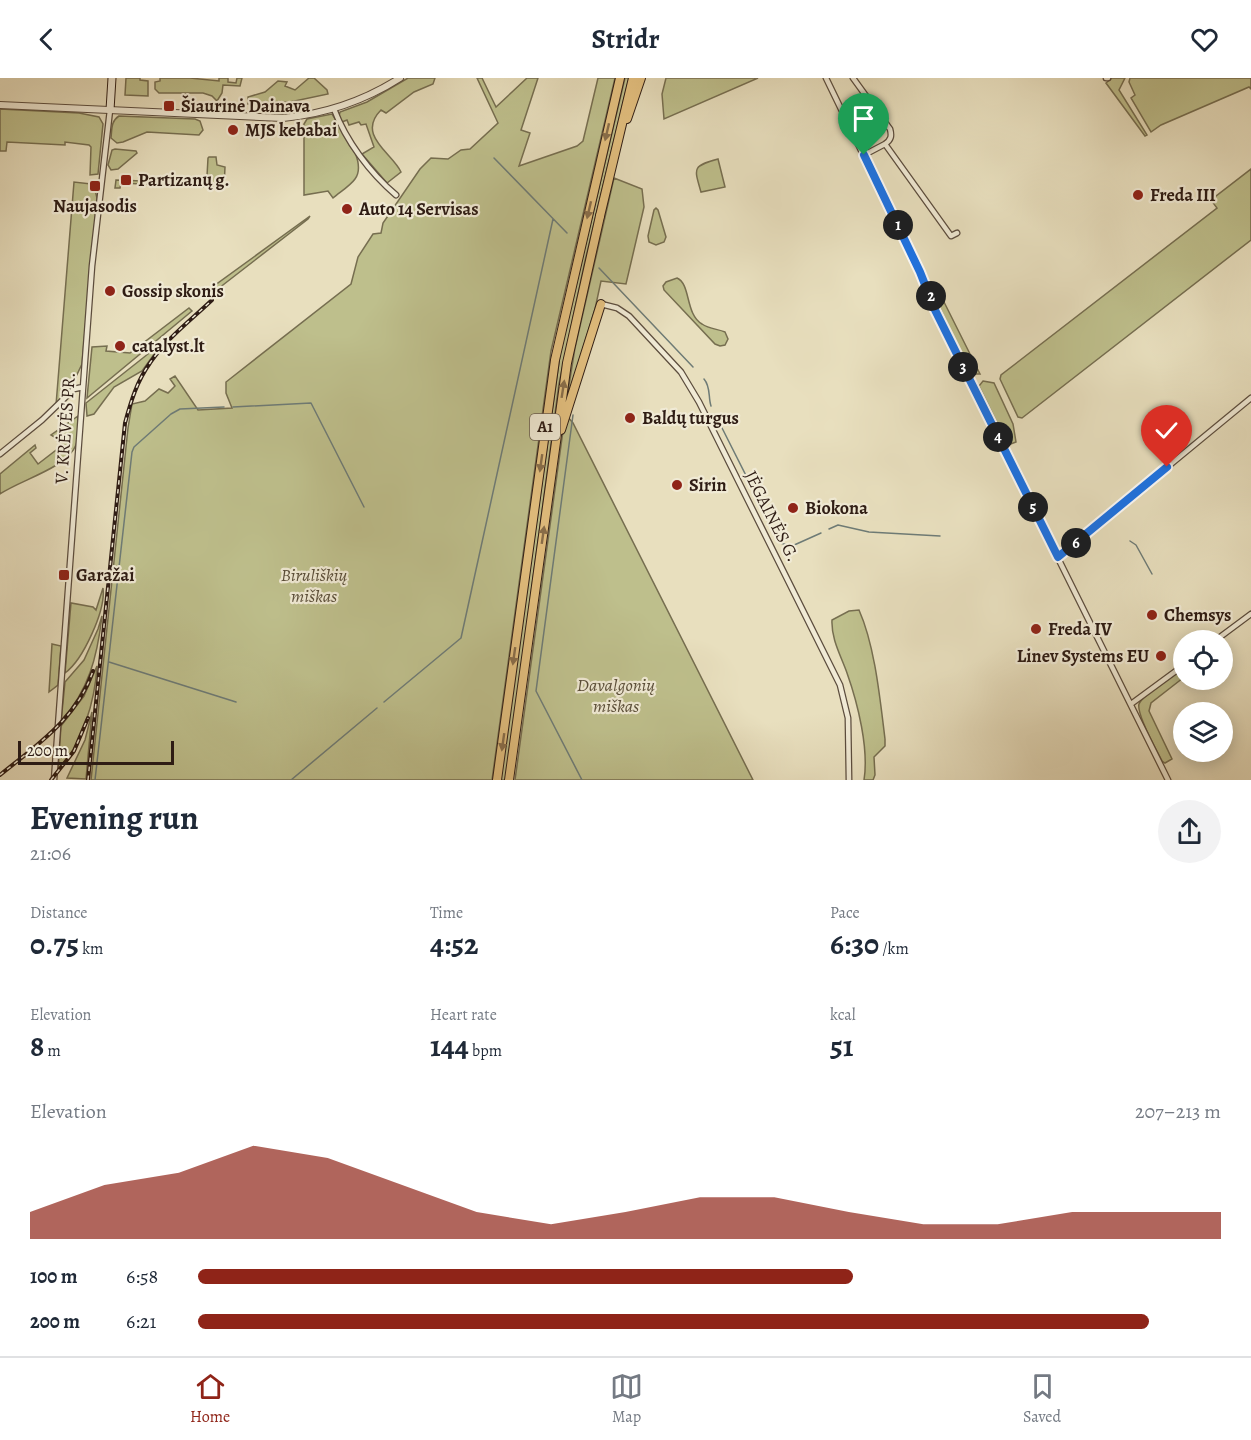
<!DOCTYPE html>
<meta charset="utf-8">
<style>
body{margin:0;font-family:Alegreya,serif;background:#f2f2f3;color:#1f2937;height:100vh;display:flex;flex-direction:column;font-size:22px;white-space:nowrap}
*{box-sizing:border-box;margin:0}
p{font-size:20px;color:#747a83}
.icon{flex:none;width:33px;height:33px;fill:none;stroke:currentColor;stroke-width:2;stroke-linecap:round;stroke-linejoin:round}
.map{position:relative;height:702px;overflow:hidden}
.drawer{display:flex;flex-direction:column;background:#fff;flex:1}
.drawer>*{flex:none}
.tools{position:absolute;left:1173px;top:552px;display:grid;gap:12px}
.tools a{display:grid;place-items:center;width:60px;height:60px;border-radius:50%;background:#fff;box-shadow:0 3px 15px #0003;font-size:30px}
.scale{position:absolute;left:18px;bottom:15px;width:156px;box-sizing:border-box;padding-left:6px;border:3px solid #2e1c14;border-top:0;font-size:16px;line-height:21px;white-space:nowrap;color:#2e1c14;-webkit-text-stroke:4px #f0ead5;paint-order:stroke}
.pin{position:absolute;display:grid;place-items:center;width:51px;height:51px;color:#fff;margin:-62px -26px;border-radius:50% 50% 50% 0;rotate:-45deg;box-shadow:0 0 6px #0007}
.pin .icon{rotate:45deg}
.km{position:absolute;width:30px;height:30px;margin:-15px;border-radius:50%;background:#222;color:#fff;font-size:16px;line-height:30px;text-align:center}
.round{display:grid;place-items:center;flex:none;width:63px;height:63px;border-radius:32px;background:#f2f2f3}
.head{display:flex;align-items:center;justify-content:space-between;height:102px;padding:0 30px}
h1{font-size:33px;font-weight:700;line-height:45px}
.figures{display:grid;grid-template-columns:repeat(3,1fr);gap:9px;height:102px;padding:6px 30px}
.figures div{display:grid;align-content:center}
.figures b{font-size:30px;font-weight:700}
.figures small{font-size:16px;font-weight:400}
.figures p{font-size:16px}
.chart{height:168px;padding:12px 30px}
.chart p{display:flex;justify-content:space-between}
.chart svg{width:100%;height:108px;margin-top:6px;fill:#8f2418;opacity:.7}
ul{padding:0 30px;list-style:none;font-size:20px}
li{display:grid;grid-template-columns:96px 72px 1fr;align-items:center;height:45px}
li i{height:15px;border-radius:8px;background:#8f2418}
header{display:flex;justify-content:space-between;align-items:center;height:78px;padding:0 30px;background:#fff;font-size:27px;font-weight:700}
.tab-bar{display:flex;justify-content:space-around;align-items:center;height:84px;border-top:2px solid #e0e1e3;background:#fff;font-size:16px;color:#747a83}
.tab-bar a{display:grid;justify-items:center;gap:3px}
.tab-bar .on{color:#8f2418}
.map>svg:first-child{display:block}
.green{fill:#bebf8c;stroke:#766e50;stroke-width:1.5}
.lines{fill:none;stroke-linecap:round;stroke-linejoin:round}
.stream{stroke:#6e7b76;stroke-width:1.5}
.minor-casing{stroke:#5c4d3e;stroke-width:7}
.tertiary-casing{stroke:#5c4d3e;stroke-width:8}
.secondary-casing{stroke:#2e1c14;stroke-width:9}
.trunk-casing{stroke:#2e1c14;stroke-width:10}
.motorway-casing{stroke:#2e1c14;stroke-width:10}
.minor{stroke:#f0ead5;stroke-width:4.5}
.tertiary{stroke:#f0ead5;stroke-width:6}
.secondary{stroke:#f0ead5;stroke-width:7}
.trunk{stroke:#e4c07f;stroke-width:8}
.motorway{stroke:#e4c07f;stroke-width:8}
.rail-casing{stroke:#2e1c14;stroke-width:4}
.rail{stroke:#f0ead5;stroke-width:1.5;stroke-dasharray:4.5;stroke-linecap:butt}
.oneway{fill:#896e4a}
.route-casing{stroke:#fff;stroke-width:12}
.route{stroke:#1a73e8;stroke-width:8}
.poi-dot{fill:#8f2418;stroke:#f0ead5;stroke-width:2}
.labels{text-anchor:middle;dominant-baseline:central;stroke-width:4.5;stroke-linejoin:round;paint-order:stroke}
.shield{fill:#f0ead5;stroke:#685a4e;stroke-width:1.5}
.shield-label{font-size:16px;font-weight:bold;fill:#2e1c14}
.poi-label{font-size:18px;font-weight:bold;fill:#2e1c14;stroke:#f0ead5;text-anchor:start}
.street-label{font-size:18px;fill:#2e1c14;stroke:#f0ead5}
.park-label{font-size:18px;font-style:italic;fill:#594d38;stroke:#f0ead5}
</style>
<header><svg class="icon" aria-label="back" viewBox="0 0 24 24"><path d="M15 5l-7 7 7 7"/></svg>Stridr<svg class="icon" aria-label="heart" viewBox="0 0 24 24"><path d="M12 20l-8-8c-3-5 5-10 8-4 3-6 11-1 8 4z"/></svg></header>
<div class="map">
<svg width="1251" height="702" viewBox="0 0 1251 702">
<rect width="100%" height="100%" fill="#e8dfbe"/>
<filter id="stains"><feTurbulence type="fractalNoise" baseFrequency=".00333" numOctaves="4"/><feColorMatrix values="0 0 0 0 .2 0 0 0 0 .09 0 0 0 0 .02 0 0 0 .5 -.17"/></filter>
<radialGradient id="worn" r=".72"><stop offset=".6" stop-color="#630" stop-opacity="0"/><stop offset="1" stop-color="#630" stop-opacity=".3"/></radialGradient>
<path class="green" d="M126 0H140V2L148 3V18L125 17Z
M160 0H190L219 3V0H228V4L236 5 237 0H242L240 8 223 7 222 15 217 23 212 18 203 15H159L155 11V4L160 3Z
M309 0H314L327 12 328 16 290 24 248 26V19L265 14 278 3 287 4 285 8 295 12Z
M408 0H435L433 6 414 14 386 35 381 32C356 57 392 75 401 94L387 105 362 76 374 69 366 46 361 47 359 44 349 47 347 42 342 44 339 38 340 34 367 24Z
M477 0H482L496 29 527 0H538L521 52 530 55 519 88 577 68 583 63 598 0H615L551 273 492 702H91L128 350 132 326 145 323 159 311 168 315 175 308 170 301 175 298 198 332 232 330 226 315V304L351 206 358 179 373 156 381 155 383 145 420 91 431 80 448 81 461 72 470 71 498 45Z
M625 0H629L585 183 559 306 506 702H500L561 270Z
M666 0H758L664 41 662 16Z
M1112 0H1125L1119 12 1147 57 1145 58 1106 5Z
M1130 0H1251V11L1249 9 1161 47 1151 54 1131 20 1135 17 1129 4Z
M0 31 79 35 99 39 103 46 98 96 90 97 91 69 89 67 65 64V67L7 64 6 73H0Z
M332 36C341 52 368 83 355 101 350 108 340 114 333 120L328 113 304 117V46L307 41Z
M119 38 195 41 200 43 203 52 199 57 147 54 123 64 117 65 111 60C112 51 111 43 119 38Z
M115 71 136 73 137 75 118 91 111 92 108 87 112 72Z
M209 79H216L217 87 225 89 224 110 121 105 120 110H115L116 102 199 105 207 98 208 80Z
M718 81 725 109 701 114C694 90 692 88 718 81Z
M1251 91V162L1022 340 1018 339 1000 301 1001 297 1217 130 1211 122Z
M614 100 642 111 644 129 626 206 601 203 595 231 566 326 575 270Z
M94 102H97L95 112 97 120 82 286 70 311 56 327 74 104 91 106Z
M656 130 658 132 666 159 664 164 656 167 649 164 648 158 654 132Z
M310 138 308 141 210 217 207 213Z
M677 200C691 206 685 236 702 246 709 251 718 251 725 254L728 261 725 267 720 268 715 266 664 212 663 208 666 204Z
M942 220 980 296H971L939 228 938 223Z
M189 230 192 233 87 320 92 269 107 268 106 273 130 275Z
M153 272 155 275 142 293 114 309 94 336 87 338 86 325Z
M983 303 994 305 1013 346 1016 364 1008 367 979 308Z
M78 338C77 347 79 359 76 367 67 390 20 402 0 416V396L35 367 36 370 30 375 38 386 60 369 56 360 51 357Z
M567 338 573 345 753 702H515L563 353Z
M103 510C106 532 83 582 65 595L71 525 93 529 96 532Z
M859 532C875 568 880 621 885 661V668L874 679 875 697 873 702H864C869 671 858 626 847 595 841 578 831 561 832 542L849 533Z
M102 538C97 580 89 611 61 644L65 604 84 582 98 551Z
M52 566 61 568 58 607 49 614Z
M97 588C95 624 82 666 58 693L61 648 84 618Z
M1183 591V600L1151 625 1149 633 1172 681 1165 685 1162 683C1157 673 1136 636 1139 626 1143 616 1174 598 1183 591Z
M92 634 86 701 67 700 85 662Z"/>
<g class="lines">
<path class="stream" d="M494 80 567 155
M599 190 693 289
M704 301C711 309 708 319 711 328
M233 329 311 325 364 429
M573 337 536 613 582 702
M718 342 775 455
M829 451 838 447 869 454 940 458
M1130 463 1136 467 1152 496
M780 465 792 468 821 455
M109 584 236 624
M384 624 461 560 553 141
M95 702 132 374 134 369 171 336 180 331 224 329
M291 702 377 630"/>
<defs>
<path id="minor" d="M826 0 920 194 935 232 1168 702
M853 0 890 51C892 58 891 62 885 66
M1106 0H1108
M334 31C346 63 370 95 396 117
M864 77 885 66 951 158 957 155
M601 226 617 230 629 238 681 294 699 324 840 607 848 640 849 702
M0 376 42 342 74 311 83 309
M1058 479 1251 320
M1216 562 1251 536
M1131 626 1184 587
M54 702 92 188 110 32"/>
<path id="tertiary" d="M0 27 283 40C326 36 364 23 400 0"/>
<path id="secondary" d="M110 32 112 0"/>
<path id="trunk" d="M627 41 641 0
M600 138 633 0"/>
<path id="motorway" d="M561 352 601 226
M497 702 555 282 620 0
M509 702 567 285 600 138"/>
</defs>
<use href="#minor" class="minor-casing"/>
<use href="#tertiary" class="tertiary-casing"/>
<use href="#secondary" class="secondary-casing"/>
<use href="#trunk" class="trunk-casing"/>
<use href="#motorway" class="motorway-casing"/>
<use href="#minor" class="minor"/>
<use href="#tertiary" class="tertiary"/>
<use href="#secondary" class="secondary"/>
<use href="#trunk" class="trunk"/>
<use href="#motorway" class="motorway"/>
<defs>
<path id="rail" d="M0 697C37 667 77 640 93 593
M51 702 74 673 88 640
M88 702 125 345C131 323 137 303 150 285 166 261 191 242 212 222"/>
</defs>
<use href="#rail" class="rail-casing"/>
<use href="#rail" class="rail"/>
</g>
<defs><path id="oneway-solid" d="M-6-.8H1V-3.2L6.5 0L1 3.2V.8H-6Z" transform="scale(1.5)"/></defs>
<g class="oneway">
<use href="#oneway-solid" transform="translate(607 54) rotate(103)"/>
<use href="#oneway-solid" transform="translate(589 132) rotate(103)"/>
<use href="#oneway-solid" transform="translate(563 311) rotate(-81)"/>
<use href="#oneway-solid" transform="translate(541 385) rotate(98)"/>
<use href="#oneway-solid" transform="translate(543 457) rotate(-82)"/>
<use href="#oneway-solid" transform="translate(514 578) rotate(98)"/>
<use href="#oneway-solid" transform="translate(503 664) rotate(98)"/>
</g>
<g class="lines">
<defs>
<path id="route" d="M864 77 920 194 935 232 1058 479 1167 389"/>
</defs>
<use href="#route" class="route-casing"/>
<use href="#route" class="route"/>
</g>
<g class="poi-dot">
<rect x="163" y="22" width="12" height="12" rx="3"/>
<circle cx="233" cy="52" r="6"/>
<rect x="120" y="96" width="12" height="12" rx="3"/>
<rect x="89" y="102" width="12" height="12" rx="3"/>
<circle cx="1138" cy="117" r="6"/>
<circle cx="347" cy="131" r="6"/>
<circle cx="110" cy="213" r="6"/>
<circle cx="120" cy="268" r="6"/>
<circle cx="630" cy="340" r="6"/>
<circle cx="677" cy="407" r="6"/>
<circle cx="793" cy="430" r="6"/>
<rect x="58" y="491" width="12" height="12" rx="3"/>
<circle cx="1152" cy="537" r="6"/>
<circle cx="1036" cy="551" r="6"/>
<circle cx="1161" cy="578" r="6"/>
</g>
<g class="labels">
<rect class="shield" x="530" y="336" width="30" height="26" rx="4.5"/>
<g class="shield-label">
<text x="545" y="349">A1</text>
</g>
<g class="poi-label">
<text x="181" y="28">Šiaurinė Dainava</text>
<text x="245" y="52">MJS kebabai</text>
<text x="138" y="102">Partizanų g.</text>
<text x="1150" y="117">Freda III</text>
<text x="95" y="128" text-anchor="middle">Naujasodis</text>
<text x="359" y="131">Auto 14 Servisas</text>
<text x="122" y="213">Gossip skonis</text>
<text x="132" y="268">catalyst.lt</text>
<text x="642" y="340">Baldų turgus</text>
<text x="689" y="407">Sirin</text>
<text x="805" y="430">Biokona</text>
<text x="76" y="497">Garažai</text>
<text x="1164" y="537">Chemsys</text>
<text x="1048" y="551">Freda IV</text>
<text x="1149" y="578" text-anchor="end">Linev Systems EU</text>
</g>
<g class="street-label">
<text transform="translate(65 350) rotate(-86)">V. KRĖVĖS PR.</text>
<text transform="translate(772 438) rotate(63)">JĖGAINĖS G.</text>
</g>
<g class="park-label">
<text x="314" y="497">Biruliškių<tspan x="314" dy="21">miškas</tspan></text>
<text x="616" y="607">Davalgonių<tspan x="616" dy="21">miškas</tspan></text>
</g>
</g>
<rect width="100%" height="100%" filter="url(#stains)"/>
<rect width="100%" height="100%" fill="url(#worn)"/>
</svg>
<div class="tools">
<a><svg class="icon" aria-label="locate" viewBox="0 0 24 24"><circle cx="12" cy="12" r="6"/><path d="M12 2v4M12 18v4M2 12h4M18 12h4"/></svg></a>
<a><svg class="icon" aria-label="layers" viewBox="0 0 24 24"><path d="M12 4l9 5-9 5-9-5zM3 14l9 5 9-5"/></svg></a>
</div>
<div class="scale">200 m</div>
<div class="pin" style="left:864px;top:77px;background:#1e9e55"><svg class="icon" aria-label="arrive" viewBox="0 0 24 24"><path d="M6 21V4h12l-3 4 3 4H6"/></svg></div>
<div class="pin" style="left:1167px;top:389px;background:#d93025"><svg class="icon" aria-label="check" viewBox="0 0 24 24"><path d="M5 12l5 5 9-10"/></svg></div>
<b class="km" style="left:898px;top:147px">1</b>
<b class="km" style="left:931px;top:218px">2</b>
<b class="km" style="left:963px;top:289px">3</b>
<b class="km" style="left:998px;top:359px">4</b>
<b class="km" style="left:1033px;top:429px">5</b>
<b class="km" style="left:1076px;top:465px">6</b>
</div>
<section class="drawer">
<div class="head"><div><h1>Evening run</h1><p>21:06</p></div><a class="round"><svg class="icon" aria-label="share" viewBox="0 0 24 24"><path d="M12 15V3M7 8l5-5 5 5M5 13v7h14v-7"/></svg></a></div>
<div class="figures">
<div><p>Distance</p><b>0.75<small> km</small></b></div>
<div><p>Time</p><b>4:52</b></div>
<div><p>Pace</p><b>6:30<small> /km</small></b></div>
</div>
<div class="figures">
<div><p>Elevation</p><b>8<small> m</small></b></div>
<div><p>Heart rate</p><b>144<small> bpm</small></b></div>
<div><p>kcal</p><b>51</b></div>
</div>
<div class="chart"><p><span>Elevation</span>207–213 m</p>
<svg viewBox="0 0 160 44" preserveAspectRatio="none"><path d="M0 44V33L10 22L20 17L30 6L40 11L50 22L60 33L70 38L80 33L90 27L100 27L110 33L120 38L130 38L140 33L150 33L160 33V44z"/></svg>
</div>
<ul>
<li><b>100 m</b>6:58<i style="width:64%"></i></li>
<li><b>200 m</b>6:21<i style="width:93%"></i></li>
</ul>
</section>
<nav class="tab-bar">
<a class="on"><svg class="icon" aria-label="home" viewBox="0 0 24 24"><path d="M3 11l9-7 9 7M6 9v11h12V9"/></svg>Home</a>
<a><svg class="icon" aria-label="map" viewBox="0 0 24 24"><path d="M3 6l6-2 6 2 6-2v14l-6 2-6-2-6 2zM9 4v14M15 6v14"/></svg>Map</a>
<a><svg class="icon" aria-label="saved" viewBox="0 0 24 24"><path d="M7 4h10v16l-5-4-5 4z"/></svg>Saved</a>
</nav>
